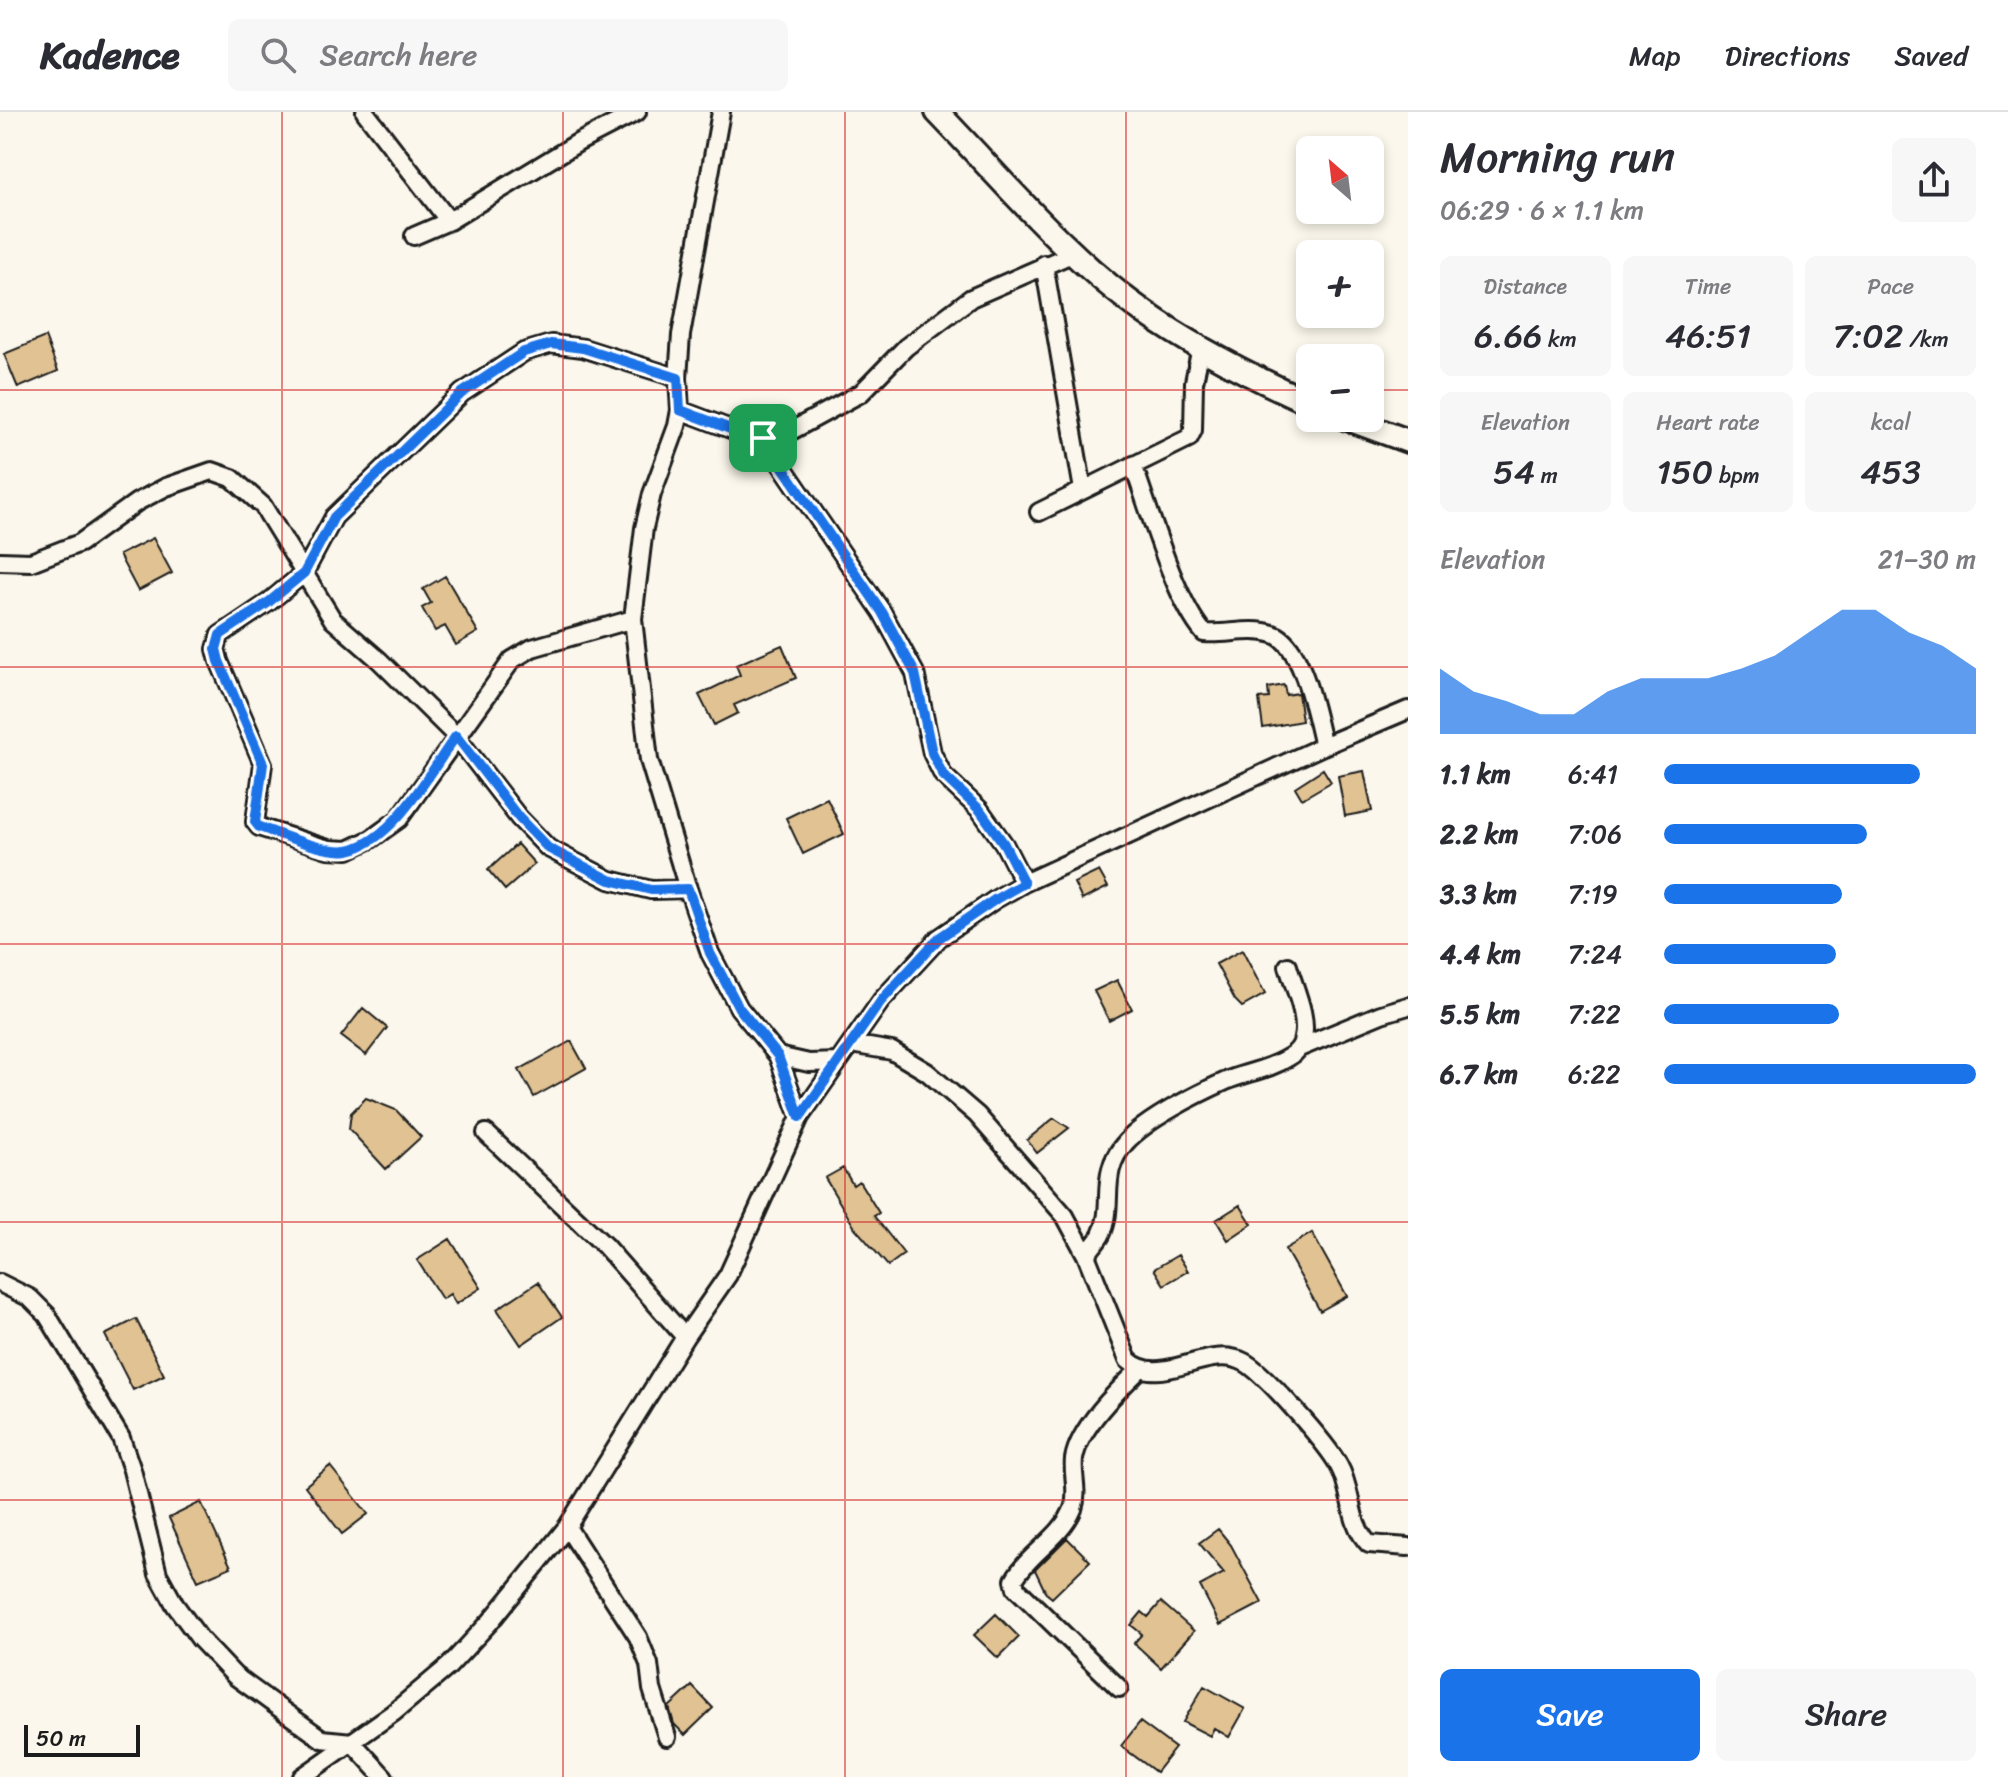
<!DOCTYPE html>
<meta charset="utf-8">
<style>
body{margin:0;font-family:Sriracha,sans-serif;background:#f7f7f7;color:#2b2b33;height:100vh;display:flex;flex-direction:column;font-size:30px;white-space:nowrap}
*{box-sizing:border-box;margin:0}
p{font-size:26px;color:#7c7c81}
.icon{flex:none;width:44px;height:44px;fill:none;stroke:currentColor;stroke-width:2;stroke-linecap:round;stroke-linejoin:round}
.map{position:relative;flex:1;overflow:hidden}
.side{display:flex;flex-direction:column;background:#fff;width:600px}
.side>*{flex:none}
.needle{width:52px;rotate:332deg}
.tools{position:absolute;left:1296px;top:24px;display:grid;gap:16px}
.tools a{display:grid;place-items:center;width:88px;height:88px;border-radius:12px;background:#fff;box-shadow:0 4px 12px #0003;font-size:40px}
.scale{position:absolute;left:24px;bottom:20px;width:116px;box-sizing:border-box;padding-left:8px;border:4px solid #1c1c1c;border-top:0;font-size:22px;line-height:28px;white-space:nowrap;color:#1c1c1c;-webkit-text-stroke:6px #fbf7ec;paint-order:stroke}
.pin{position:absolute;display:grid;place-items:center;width:68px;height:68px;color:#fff;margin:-34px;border-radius:16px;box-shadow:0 4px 12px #0006}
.round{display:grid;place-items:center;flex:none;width:84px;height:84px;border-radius:12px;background:#f7f7f7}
.summary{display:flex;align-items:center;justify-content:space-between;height:136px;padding:0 32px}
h1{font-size:44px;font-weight:600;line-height:60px}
.figures{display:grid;grid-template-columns:repeat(3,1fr);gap:12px;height:136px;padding:8px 32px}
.figures div{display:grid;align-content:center;border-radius:12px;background:#f7f7f7;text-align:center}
.figures b{font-size:34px;font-weight:600}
.figures small{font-size:22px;font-weight:400}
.figures p{font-size:22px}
.chart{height:224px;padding:16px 32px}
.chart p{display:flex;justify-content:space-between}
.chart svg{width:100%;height:144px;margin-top:8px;fill:#1a73e8;opacity:.7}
.primary-button{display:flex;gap:16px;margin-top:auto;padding:16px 32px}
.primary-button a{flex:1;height:92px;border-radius:12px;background:#1a73e8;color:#fff;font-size:32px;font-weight:600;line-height:92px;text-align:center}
.primary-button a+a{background:#f7f7f7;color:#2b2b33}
ul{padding:0 32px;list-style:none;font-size:26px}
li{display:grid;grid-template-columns:128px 96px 1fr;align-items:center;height:60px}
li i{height:20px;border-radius:10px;background:#1a73e8}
header{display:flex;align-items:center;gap:48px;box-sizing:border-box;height:112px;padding:0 40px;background:#fff;border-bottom:2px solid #e1e1e2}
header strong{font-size:38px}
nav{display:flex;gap:44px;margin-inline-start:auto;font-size:28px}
.search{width:560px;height:72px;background:#f7f7f7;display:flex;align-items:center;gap:20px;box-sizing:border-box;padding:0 28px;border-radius:12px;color:#7c7c81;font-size:30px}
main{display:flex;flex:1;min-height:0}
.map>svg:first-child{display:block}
.building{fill:#e0c293;stroke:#1c1c1c;stroke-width:2}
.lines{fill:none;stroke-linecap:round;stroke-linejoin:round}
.street-casing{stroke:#1c1c1c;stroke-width:22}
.secondary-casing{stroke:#1c1c1c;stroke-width:28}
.street{stroke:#fbf7ec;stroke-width:16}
.secondary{stroke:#fbf7ec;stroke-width:22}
.route-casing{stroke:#fff;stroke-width:16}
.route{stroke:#1a73e8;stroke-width:10}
.grid{fill:none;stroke:#d62828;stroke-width:2;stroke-opacity:0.55}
</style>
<header>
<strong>Kadence</strong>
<div class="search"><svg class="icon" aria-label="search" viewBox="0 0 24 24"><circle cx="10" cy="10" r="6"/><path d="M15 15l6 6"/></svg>Search here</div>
<nav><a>Map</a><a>Directions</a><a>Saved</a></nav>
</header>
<main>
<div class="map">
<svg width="1408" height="1665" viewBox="0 0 1408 1665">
<rect width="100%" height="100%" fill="#fbf7ec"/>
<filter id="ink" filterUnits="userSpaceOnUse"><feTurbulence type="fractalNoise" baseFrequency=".0125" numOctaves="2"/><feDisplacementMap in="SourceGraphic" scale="16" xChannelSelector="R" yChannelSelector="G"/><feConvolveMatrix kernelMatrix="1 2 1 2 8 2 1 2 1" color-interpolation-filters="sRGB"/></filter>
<g filter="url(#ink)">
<path class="building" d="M45 225 58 259 18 276 4 242Z
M153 426 172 461 138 479 119 443Z
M445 464 478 520 456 533 445 514 435 519 422 496 431 491 423 477Z
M782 533 796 566 734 593 738 601 714 613 699 583 740 563 736 553Z
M1284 573 1286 583 1298 581 1302 609 1263 616 1259 587 1269 586 1268 576Z
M1323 657 1331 670 1302 687 1295 675Z
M1364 659 1372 699 1345 704 1338 664Z
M827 686 844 722 803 742 786 706Z
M517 732 535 752 505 778 488 758Z
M1099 759 1108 775 1082 788 1074 771Z
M1242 838 1265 882 1242 895 1235 888 1216 852Z
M1117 868 1132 897 1109 909 1094 879Z
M363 896 387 916 366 943 341 924Z
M571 929 586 956 534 985 519 958Z
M366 986 396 998 421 1025 386 1057 349 1017 351 1001Z
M1054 1006 1069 1016 1037 1041 1027 1028Z
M843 1056 853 1073 859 1069 879 1101 874 1104 904 1142 888 1154 855 1116 825 1066Z
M1240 1093 1252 1112 1228 1128 1216 1108Z
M1312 1121 1347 1184 1320 1199 1285 1137Z
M450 1127 481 1176 456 1192 450 1182 442 1187 417 1148Z
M1178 1143 1188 1159 1164 1173 1154 1157Z
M538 1170 562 1205 521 1233 497 1197Z
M136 1207 164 1263 133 1278 105 1223Z
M330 1354 368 1402 342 1422 305 1374Z
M201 1390 231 1455 198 1469 169 1406Z
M1218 1417 1231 1433 1262 1491 1220 1513 1200 1474 1224 1461 1199 1431Z
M1067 1426 1090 1449 1052 1486 1046 1481 1035 1458Z
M1161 1490 1194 1519 1161 1556 1134 1531 1142 1522 1131 1513 1142 1500 1148 1505Z
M996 1502 1019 1525 998 1546 974 1523Z
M692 1574 713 1596 685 1623 674 1612 669 1595Z
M1204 1574 1245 1597 1229 1625 1214 1616 1210 1624 1183 1610Z
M1140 1610 1175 1636 1156 1660 1121 1634Z"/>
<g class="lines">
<defs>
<path id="street" d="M365 0 449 109
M721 0 681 223 678 266 680 298 677 314 652 382 644 416 633 507 649 648 688 777 710 841 739 896 778 944 800 1005
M414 124 449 109 579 30 637 0
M1044 152 1083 378
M680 298 749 324 780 325 861 281 906 235 971 186 1074 141
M763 326 882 500 915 561 932 641 943 663 980 698 1004 732 1024 771
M1133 353C1150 399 1174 486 1204 521 1227 523 1251 515 1273 522 1303 531 1316 607 1323 634
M1039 400 1189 326 1193 318 1194 270 1201 235
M0 449 31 450 80 431 137 390 166 375 212 359 232 366 263 394 333 508 379 548 456 624 519 706 548 736 610 768 651 778 688 777
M633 507 532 536 512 548 399 707 371 727 348 738 328 737 259 715 255 710 263 652 219 549 216 537 220 523 269 490 304 461 334 405 462 281 524 240 551 232 583 236 678 266
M851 932 892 939 927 960 977 1003 1065 1104 1086 1143 1128 1248C1161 1278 1206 1231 1244 1250 1264 1260 1328 1333 1339 1354 1353 1379 1348 1411 1369 1432L1408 1435
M1299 936 1381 902 1408 894
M778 944 809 951 838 950
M486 1021 605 1134 685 1225
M1086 1143C1091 1136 1097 1130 1101 1123 1116 1092 1097 1062 1126 1030 1147 1007 1197 982 1226 969 1247 960 1269 958 1289 945 1296 941 1302 934 1303 926 1308 904 1294 876 1288 854
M0 1171 30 1186 47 1203 121 1326 132 1358 158 1462 175 1493 200 1527 235 1564 322 1627 352 1630 384 1665
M567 1415 638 1525 649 1552 652 1577 667 1625
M1119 1576 1016 1476 1014 1468C1028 1442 1061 1426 1073 1397 1079 1380 1072 1364 1074 1347 1079 1316 1117 1279 1139 1258
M302 1665 393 1601 449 1554 490 1510 534 1456 567 1415 685 1225 728 1163 800 1005 881 889 939 826 996 787 1024 771 1323 634 1408 598"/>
<path id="secondary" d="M937 0C1003 68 1066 145 1144 200 1195 236 1252 265 1310 291
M1345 306 1408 329"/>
</defs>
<use href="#street" class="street-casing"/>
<use href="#secondary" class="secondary-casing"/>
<use href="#street" class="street"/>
<use href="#secondary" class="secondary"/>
</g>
</g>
<g class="lines" filter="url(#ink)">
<defs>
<path id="route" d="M551 232 583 236 678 266 680 298 749 324 763 326 882 500 915 561 932 641 943 663 980 698 1004 732 1024 771 996 787 939 826 881 889 800 1005 778 944 739 896 710 841 688 777 651 778 610 768 548 736 519 706 456 624C430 660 394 729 348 738 326 742 281 722 259 715L255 710 263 652 219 549 216 537 220 523 269 490 304 461 334 405 462 281 524 240Z"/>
</defs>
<use href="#route" class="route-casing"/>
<use href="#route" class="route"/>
</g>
<path class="grid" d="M282 0V1665M563 0V1665M845 0V1665M1126 0V1665M0 278H1310M1370 278H1408M0 555H1408M0 832H1408M0 1110H1408M0 1388H1408"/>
</svg>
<div class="tools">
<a><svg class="needle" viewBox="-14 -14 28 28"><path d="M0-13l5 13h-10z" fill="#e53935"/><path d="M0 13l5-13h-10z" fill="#7c7c81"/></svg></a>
<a>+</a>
<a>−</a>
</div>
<div class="scale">50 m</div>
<div class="pin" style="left:763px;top:326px;background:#1e9e55"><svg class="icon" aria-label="arrive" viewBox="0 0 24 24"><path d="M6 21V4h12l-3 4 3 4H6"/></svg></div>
</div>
<section class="side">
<div class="summary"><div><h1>Morning run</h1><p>06:29 · 6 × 1.1 km</p></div><a class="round"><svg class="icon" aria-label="share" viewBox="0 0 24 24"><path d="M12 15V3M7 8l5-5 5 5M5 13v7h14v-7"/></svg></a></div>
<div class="figures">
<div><p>Distance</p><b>6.66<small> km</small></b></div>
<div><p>Time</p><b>46:51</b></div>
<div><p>Pace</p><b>7:02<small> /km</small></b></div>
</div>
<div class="figures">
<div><p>Elevation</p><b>54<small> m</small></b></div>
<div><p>Heart rate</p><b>150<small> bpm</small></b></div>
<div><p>kcal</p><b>453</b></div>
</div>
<div class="chart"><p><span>Elevation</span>21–30 m</p>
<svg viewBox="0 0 160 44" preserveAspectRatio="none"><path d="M0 44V24L10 31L20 34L30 38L40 38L50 31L60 27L70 27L80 27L90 24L100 20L110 13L120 6L130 6L140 13L150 17L160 24V44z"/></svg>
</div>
<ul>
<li><b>1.1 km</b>6:41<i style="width:82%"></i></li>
<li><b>2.2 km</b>7:06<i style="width:65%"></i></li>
<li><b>3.3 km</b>7:19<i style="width:57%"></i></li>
<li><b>4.4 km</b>7:24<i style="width:55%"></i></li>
<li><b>5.5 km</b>7:22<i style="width:56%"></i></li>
<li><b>6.7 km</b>6:22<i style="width:100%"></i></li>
</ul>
<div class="primary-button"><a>Save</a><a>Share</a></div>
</section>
</main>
